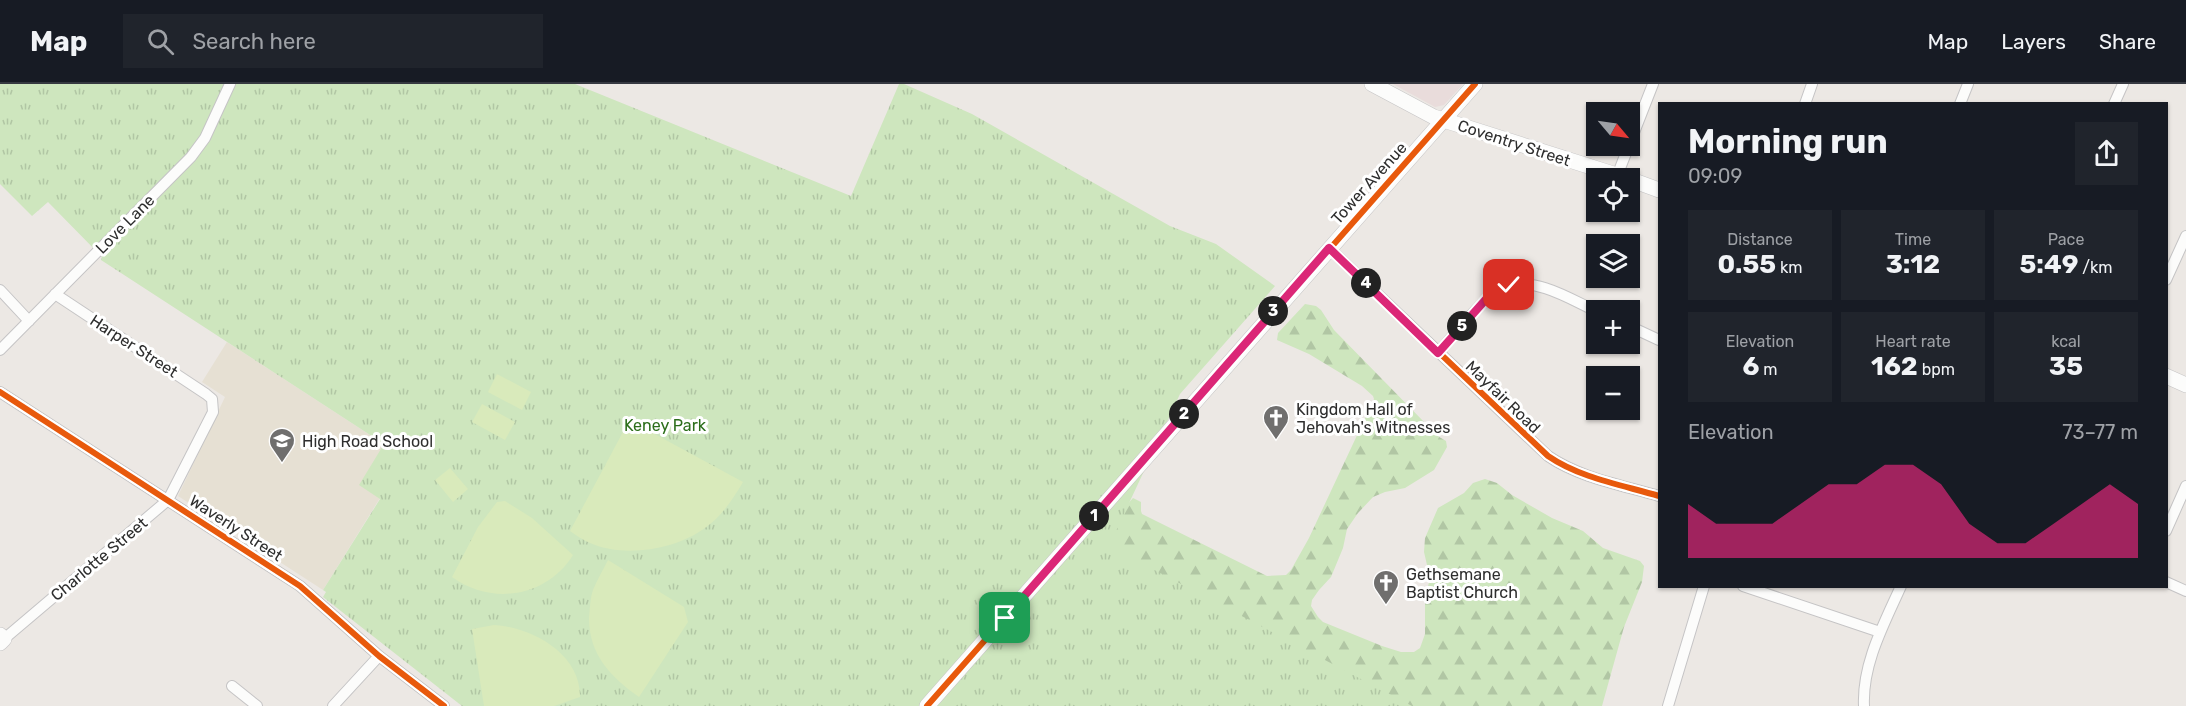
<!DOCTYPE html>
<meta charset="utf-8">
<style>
body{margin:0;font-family:Rubik,sans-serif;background:#20242c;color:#f1f3f6;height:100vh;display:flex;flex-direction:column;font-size:22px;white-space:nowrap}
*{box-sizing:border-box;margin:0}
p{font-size:20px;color:#9ea1a6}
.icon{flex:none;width:33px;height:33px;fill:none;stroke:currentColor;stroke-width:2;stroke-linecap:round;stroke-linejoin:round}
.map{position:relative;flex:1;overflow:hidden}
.drawer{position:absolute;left:1658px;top:18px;width:510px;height:486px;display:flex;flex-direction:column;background:#171b24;border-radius:0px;box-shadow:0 2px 4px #0004}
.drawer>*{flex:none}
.needle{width:39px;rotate:119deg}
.buttons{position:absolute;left:1586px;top:18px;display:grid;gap:12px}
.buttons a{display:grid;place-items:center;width:54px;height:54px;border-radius:0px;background:#171b24;box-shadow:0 2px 4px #0004;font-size:30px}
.pin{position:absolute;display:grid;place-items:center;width:51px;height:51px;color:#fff;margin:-26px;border-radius:12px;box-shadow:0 3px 9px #0006}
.km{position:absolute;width:30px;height:30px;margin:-15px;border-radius:50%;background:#222;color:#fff;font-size:16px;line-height:30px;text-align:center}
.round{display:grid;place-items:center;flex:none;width:63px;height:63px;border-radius:0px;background:#20242c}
.head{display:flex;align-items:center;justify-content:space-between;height:102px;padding:0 30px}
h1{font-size:33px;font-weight:700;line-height:45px}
.stats{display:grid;grid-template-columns:repeat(3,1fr);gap:9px;height:102px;padding:6px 30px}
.stats div{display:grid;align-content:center;border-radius:0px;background:#20242c;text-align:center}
.stats b{font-size:26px;font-weight:700}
.stats small{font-size:16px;font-weight:400}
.stats p{font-size:16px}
.chart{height:168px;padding:12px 30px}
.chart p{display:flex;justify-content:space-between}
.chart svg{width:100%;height:108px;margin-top:6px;fill:#db2777;opacity:.7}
header{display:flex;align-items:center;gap:36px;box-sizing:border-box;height:84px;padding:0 30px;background:#171b24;border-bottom:2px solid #363941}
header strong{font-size:28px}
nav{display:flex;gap:33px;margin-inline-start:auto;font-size:21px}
.search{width:420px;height:54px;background:#20242c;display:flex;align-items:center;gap:15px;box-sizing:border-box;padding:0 21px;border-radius:0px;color:#9ea1a6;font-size:22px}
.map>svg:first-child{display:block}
.education{fill:#e6e0d3}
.medical{fill:#e9dcdb}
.forest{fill:url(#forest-firs)}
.park{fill:url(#park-tufts)}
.pitch{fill:#d9eabb}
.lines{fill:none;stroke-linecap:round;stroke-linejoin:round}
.street-casing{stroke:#c5c4c5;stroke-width:12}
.secondary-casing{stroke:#c5c4c5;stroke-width:16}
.street{stroke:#fcfcfb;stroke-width:10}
.secondary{stroke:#fcfcfb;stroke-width:15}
.cycleway-casing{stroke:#fff;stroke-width:10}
.cycleway{stroke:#e8590c;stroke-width:6}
.route-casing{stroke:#fff;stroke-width:12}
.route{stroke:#db2777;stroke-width:8}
.labels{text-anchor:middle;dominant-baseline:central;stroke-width:6;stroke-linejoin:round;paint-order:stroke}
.street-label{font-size:16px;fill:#2e2e2e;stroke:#fff}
.poi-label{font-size:16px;fill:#2e2e2e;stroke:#fff;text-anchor:start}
.park-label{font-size:16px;fill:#2c6e1b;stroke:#fff}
</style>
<header>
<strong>Map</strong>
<div class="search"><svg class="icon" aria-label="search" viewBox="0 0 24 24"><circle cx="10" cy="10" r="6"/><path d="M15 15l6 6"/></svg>Search here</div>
<nav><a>Map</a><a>Layers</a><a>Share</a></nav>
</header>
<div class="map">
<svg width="2186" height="622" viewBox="0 0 2186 622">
<defs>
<pattern id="forest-firs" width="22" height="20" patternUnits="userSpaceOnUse" patternTransform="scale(1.5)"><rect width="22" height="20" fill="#cee6be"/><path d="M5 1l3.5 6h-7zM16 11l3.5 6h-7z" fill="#b1c6a4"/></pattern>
<pattern id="park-tufts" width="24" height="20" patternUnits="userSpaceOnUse" patternTransform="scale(1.5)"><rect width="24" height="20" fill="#cee6be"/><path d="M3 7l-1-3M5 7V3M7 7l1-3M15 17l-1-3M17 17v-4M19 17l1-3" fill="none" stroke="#b1c6a4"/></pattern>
</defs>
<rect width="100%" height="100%" fill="#ece8e4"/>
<path class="education" d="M227 258 384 360 380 414 323 506 178 412 225 313 202 298Z"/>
<path class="medical" d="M1393 0H1463L1444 21 1435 23Z"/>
<path class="forest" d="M1305 220 1316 222 1321 226 1334 246 1428 342 1436 351 1446 357 1447 363 1434 386 1405 404 1385 408 1373 413 1358 429 1347 445 1343 464 1331 493 1319 506 1312 516 1311 522 1318 533 1323 538 1382 562 1401 568H1414L1420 564 1425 550V515L1430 494 1424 468 1425 454 1438 424 1464 409 1473 399 1485 395 1497 399 1512 411 1552 434 1583 447 1603 464 1640 477 1644 482 1642 498 1624 543 1602 622H952L1133 414 1141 418V427L1142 430 1267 492 1286 491 1291 486 1309 454 1374 315 1373 312 1362 302 1309 270 1277 256 1278 249Z"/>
<path class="park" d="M0 0H575L851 112 899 0H904L972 30 1170 142 1216 160 1275 202 1180 310 1109 462 1412 622H462L323 513 326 508 323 506 380 415 359 401 384 360 101 176 102 173 48 118 32 132 0 100Z"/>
<path class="pitch" d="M497 290 531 308 522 326 488 308Z
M482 320 515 338 505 356 472 338Z
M640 342 743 398C733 415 722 432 705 444 675 466 624 474 590 459 583 456 576 451 570 447L624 346Z
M450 384 468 405 453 418 435 396Z
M505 417 532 434 573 471C547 513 492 522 452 493L478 443 497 418Z
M608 476 684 523 688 538 639 613C611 593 589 571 589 534 590 525 590 514 593 506 597 496 603 486 608 476Z
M494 541C532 543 581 570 580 613L554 622H484L472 545Z"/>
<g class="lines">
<defs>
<path id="street" d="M1805 20 1812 0
M1960 20 1968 0
M2114 20 2123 0
M1617 92 1653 0
M1329 164 1548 372C1580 394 1622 401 1659 412
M2166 196 2186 152
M0 206 29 237
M1629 242 1659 256
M0 266 191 73 205 54 230 0
M1438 269C1454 252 1487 207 1508 202 1538 194 1570 215 1596 227
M0 308 300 502 379 572 444 622
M2166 447 2186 402
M2166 498 2186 507
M1743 502 1880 548
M4 555 168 416 213 328 212 315 206 310 55 210
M232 602 257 622
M333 622 379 572
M1668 622 1704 502
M1864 622C1862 580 1884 540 1901 502"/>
<path id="secondary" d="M1372 0 1434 33 1626 94
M1629 95 1659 106
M2166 292 2186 301
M0 551 4 555 0 559
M927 622 1475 0"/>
</defs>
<use href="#street" class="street-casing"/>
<use href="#secondary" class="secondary-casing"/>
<use href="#street" class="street"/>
<use href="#secondary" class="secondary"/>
<defs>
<path id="cycleway" d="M1329 164 1548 372C1580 394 1622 401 1659 412
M0 308 300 502 379 572 444 622
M927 622 1475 0"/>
</defs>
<use href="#cycleway" class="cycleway-casing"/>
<use href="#cycleway" class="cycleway"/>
</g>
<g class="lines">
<defs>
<path id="route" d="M1005 534 1329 164 1438 269 1488 213 1509 201"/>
</defs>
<use href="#route" class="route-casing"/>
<use href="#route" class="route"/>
</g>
<defs>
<symbol id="church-pin" viewBox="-11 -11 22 30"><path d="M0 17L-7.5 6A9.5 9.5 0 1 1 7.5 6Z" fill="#706f6e" stroke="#fff"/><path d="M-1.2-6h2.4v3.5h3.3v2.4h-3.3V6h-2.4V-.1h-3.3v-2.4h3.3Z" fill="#fff"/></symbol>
<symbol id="school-pin" viewBox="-11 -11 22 30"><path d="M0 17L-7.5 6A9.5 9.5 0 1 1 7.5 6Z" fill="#706f6e" stroke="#fff"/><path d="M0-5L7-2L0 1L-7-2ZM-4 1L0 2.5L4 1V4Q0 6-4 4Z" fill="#fff"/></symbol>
</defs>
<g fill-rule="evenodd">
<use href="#church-pin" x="1261" y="319" width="30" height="40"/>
<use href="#school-pin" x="267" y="342" width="30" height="40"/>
<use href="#church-pin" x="1371" y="484" width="30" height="40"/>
</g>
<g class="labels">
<g class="street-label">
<text transform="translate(1514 59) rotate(18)">Coventry Street</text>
<text transform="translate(1369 99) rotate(-48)">Tower Avenue</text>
<text transform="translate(125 140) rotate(-45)">Love Lane</text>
<text transform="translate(134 262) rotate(33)">Harper Street</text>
<text transform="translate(1503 313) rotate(44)">Mayfair Road</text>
<text transform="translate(236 444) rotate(33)">Waverly Street</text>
<text transform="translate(99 475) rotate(-40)">Charlotte Street</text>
</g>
<g class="poi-label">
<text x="1296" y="325">Kingdom Hall of<tspan x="1296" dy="18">Jehovah's Witnesses</tspan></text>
<text x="302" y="357">High Road School</text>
<text x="1406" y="490">Gethsemane<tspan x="1406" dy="18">Baptist Church</tspan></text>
</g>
<g class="park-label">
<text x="665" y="341">Keney Park</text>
</g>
</g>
</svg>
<div class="buttons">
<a><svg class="needle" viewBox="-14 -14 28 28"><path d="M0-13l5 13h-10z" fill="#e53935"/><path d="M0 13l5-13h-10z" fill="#9ea1a6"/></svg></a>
<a><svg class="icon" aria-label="locate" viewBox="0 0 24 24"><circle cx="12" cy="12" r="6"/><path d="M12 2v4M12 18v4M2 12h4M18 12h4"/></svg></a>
<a><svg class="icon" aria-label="layers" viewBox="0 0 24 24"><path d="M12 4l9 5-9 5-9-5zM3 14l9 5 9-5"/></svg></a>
<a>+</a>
<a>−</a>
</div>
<div class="pin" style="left:1005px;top:534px;background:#1e9e55"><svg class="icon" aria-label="arrive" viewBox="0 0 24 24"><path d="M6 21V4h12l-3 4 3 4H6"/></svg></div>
<div class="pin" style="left:1509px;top:201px;background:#d93025"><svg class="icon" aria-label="check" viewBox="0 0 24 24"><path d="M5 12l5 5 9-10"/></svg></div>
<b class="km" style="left:1094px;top:432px">1</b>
<b class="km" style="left:1184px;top:330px">2</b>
<b class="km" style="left:1273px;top:227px">3</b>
<b class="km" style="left:1366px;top:199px">4</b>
<b class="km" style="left:1462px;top:242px">5</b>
<section class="drawer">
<div class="head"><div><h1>Morning run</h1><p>09:09</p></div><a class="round"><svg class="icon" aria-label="share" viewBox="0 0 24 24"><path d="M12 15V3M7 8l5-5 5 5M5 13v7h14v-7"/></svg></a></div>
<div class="stats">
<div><p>Distance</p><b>0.55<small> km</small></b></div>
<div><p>Time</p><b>3:12</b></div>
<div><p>Pace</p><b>5:49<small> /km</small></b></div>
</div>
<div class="stats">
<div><p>Elevation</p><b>6<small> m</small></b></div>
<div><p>Heart rate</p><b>162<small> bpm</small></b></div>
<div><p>kcal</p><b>35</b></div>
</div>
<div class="chart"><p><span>Elevation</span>73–77 m</p>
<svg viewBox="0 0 160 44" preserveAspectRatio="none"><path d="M0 44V22L10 30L20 30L30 30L40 22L50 14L60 14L70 6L80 6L90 14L100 30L110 38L120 38L130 30L140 22L150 14L160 22V44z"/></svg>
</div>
</section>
</div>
